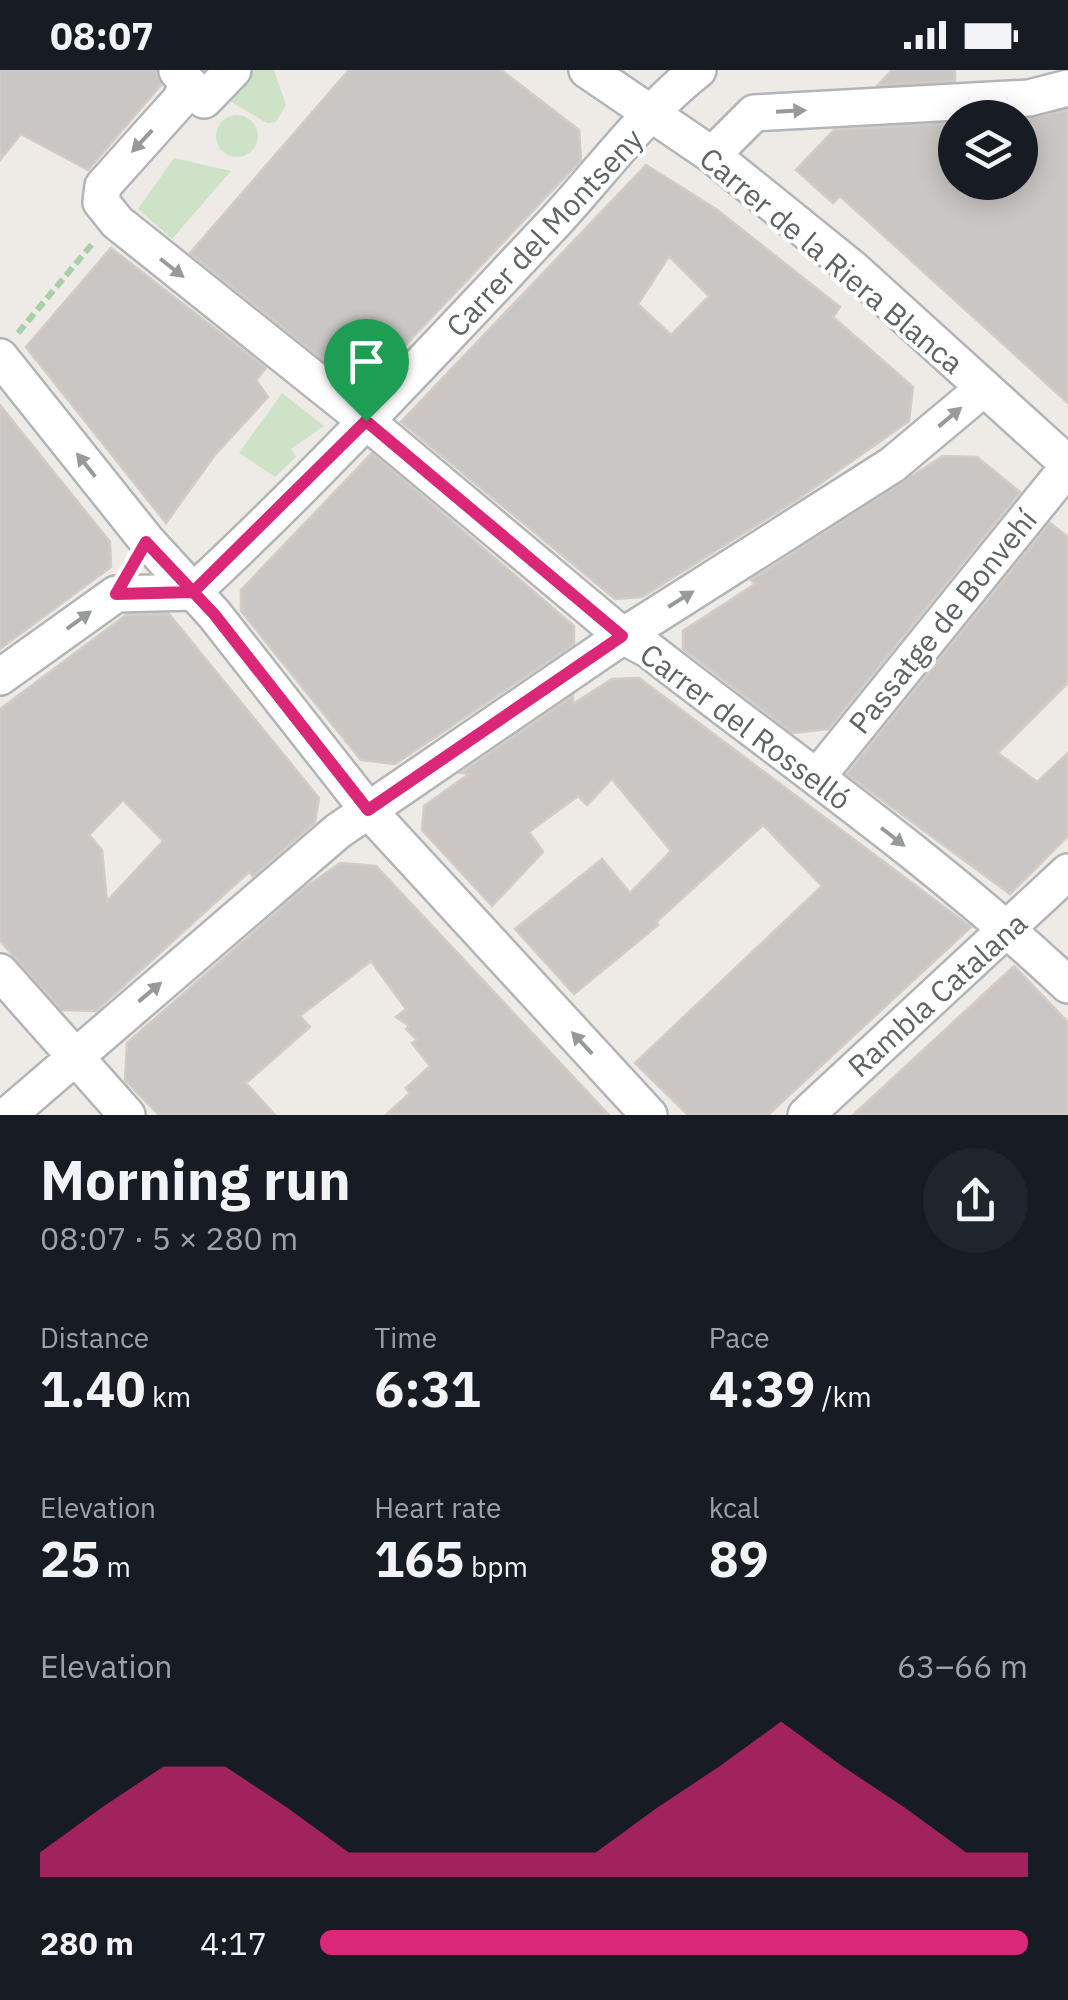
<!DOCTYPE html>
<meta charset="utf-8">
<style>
body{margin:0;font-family:"IBM Plex Sans",sans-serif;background:#20242c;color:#f1f3f6;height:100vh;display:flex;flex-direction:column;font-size:38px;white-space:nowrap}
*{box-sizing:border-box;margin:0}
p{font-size:32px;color:#9ea1a6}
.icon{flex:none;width:55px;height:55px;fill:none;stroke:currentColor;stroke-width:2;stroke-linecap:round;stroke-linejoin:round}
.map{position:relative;height:1045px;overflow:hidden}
.sheet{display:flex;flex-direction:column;background:#171b24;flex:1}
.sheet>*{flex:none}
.buttons{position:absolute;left:938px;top:30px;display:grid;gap:20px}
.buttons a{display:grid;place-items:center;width:100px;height:100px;border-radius:50%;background:#171b24;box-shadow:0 5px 25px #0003;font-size:50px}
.pin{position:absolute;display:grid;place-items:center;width:85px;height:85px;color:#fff;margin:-102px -42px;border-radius:50% 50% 50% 0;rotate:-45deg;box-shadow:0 0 10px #0007}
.pin .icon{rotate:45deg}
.round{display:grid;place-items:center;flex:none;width:105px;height:105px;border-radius:52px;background:#20242c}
.summary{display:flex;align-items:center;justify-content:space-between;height:170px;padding:0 40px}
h1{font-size:55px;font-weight:700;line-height:75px}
.stats{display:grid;grid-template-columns:repeat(3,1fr);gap:15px;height:170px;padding:10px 40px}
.stats div{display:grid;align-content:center}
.stats b{font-size:50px;font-weight:700}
.stats small{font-size:28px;font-weight:400}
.stats p{font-size:28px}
.chart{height:280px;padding:20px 40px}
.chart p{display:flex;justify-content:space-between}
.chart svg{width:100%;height:180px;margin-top:10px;fill:#db2777;opacity:.7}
ul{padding:0 40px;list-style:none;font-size:32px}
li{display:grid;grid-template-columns:160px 120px 1fr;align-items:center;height:75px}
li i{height:25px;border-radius:12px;background:#db2777}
.status{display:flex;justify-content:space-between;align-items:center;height:70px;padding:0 50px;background:#171b24;direction:ltr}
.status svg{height:28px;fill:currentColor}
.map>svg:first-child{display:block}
.green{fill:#cee2c7}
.building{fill:#cac6c3;stroke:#d2cbc6;stroke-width:2.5;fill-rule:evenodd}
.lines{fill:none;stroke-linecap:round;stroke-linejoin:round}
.street-casing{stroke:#b2b5b7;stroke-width:40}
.path{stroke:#a9cea9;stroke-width:6;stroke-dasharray:10 5;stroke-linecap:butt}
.street{stroke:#fff;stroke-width:35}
.oneway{fill:#969a9b}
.route-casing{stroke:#fff;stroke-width:20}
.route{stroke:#db2777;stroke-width:12}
.labels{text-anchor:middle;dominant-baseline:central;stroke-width:8;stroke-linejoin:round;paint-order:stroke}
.street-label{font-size:30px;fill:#5e6365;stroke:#fff}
</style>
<div class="status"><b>08:07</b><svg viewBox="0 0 49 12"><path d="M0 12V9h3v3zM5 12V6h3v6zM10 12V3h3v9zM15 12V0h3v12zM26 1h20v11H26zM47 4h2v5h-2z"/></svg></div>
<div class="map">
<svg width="1068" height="1045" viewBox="0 0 1068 1045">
<rect width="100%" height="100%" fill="#eeebe7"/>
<path class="green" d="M245 0H274L286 35 276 52 267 53 226 29Z
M216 66a21 21 0 1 1 42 0a21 21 0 1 1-42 0Z
M174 88 231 101 172 169 138 139Z
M282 323 324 356 291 379 296 387 275 407 239 383Z"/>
<path class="building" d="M0 0H156L161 15 88 100 21 64 0 90Z
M349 0H501L579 60 581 90 362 321 190 183Z
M892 0H955V11L878 15Z
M1068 40V333L840 126 833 133 796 100 834 60 955 53V112H1020V50Z
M646 95 716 139 840 237 833 247 913 317 909 351 801 427 642 527 615 529 401 352ZM669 186 709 226 671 265 638 234Z
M111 178 266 298 256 310 268 327 214 386 166 453 26 277Z
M0 335 110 472 111 497 0 579Z
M372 383 574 556V574L395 694 361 690 241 541V520Z
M943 386 977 387 1020 422 828 659 793 663 683 579V561L755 514 751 510Z
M1050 453 1068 467V613L998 683 1037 712 1068 683V766L1010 824 847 704Z
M169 544 319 728 315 752 253 806 249 802 96 941 62 940 0 871V639L126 545ZM123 730 163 771 107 831 102 780 89 765Z
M639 608 971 857 768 1045H688L635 993 822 816 763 755 656 852 658 855 574 924 515 859 602 789 630 823 671 781 612 709 587 735 578 726 529 762 543 782 492 836 422 760 424 736 469 704 461 703 573 626V634L612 609Z
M340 793 376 796 609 1045H386L410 1023 406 1018 430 996 412 973 417 970 406 959 409 956 396 947 406 939 371 891 300 946 310 957 246 1013 275 1045H159L125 1010 127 973 303 819Z
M1014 896 1068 952V1045H853Z"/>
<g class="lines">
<defs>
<path id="street" d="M587 0 712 85 852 198 1068 394
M177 1 204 30 233 0
M187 12 181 29 103 116 101 132 117 152 366 351 623 566 649 580C790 690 938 792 1068 915
M712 85 754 43 1029 28 1068 18
M0 287 147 471 214 544 368 740 649 1045
M0 607 116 524 193 522C318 406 434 280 551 156 598 106 645 41 698 0
M817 707 1068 397
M0 902 127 1045
M8 1045 338 761 623 566 892 395 984 318
M806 1045 1068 802"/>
</defs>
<use href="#street" class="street-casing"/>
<path class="path" d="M18 263 93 173"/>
<use href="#street" class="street"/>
</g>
<defs><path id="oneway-solid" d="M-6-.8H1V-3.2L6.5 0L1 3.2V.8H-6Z" transform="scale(2.5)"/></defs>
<g class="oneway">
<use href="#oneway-solid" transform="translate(791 41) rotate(-3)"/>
<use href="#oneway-solid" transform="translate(142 71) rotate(133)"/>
<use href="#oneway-solid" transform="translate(172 198) rotate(38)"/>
<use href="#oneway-solid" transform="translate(950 347) rotate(-40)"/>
<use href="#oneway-solid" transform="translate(86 395) rotate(-128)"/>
<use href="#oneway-solid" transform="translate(681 529) rotate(-32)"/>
<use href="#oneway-solid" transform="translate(79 550) rotate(-36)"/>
<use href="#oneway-solid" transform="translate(893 767) rotate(38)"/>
<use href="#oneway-solid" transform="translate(150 922) rotate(-40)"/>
<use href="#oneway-solid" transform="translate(582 973) rotate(-133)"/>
</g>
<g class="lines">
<defs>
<path id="route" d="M366 351 193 522 116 524 146 472 214 544 368 740 622 566 366 351"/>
</defs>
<use href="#route" class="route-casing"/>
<use href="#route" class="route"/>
</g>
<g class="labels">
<g class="street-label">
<text transform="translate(544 162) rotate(-47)">Carrer del Montseny</text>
<text transform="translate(832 190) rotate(40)">Carrer de la Riera Blanca</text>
<text transform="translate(942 551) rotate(-51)">Passatge de Bonvehí</text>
<text transform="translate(746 656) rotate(37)">Carrer del Rosselló</text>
<text transform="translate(937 924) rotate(-42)">Rambla Catalana</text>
</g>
</g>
</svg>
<div class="buttons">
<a><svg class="icon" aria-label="layers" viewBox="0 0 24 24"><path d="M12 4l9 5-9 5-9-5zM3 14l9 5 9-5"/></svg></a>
</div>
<div class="pin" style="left:366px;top:351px;background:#1e9e55"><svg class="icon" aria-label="arrive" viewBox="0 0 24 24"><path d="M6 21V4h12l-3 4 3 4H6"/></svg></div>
</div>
<section class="sheet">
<div class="summary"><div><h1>Morning run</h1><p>08:07 · 5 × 280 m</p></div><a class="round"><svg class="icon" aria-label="share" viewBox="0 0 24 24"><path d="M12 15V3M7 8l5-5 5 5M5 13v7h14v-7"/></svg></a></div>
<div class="stats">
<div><p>Distance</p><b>1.40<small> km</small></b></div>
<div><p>Time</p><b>6:31</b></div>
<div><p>Pace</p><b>4:39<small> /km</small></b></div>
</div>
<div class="stats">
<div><p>Elevation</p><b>25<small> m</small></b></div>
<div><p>Heart rate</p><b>165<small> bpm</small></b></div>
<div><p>kcal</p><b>89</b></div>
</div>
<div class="chart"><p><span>Elevation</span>63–66 m</p>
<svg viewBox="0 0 160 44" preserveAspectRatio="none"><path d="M0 44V38L10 27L20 17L30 17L40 27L50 38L60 38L70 38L80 38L90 38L100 27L110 17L120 6L130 17L140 27L150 38L160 38V44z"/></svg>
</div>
<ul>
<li><b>280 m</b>4:17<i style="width:100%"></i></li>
</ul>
</section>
